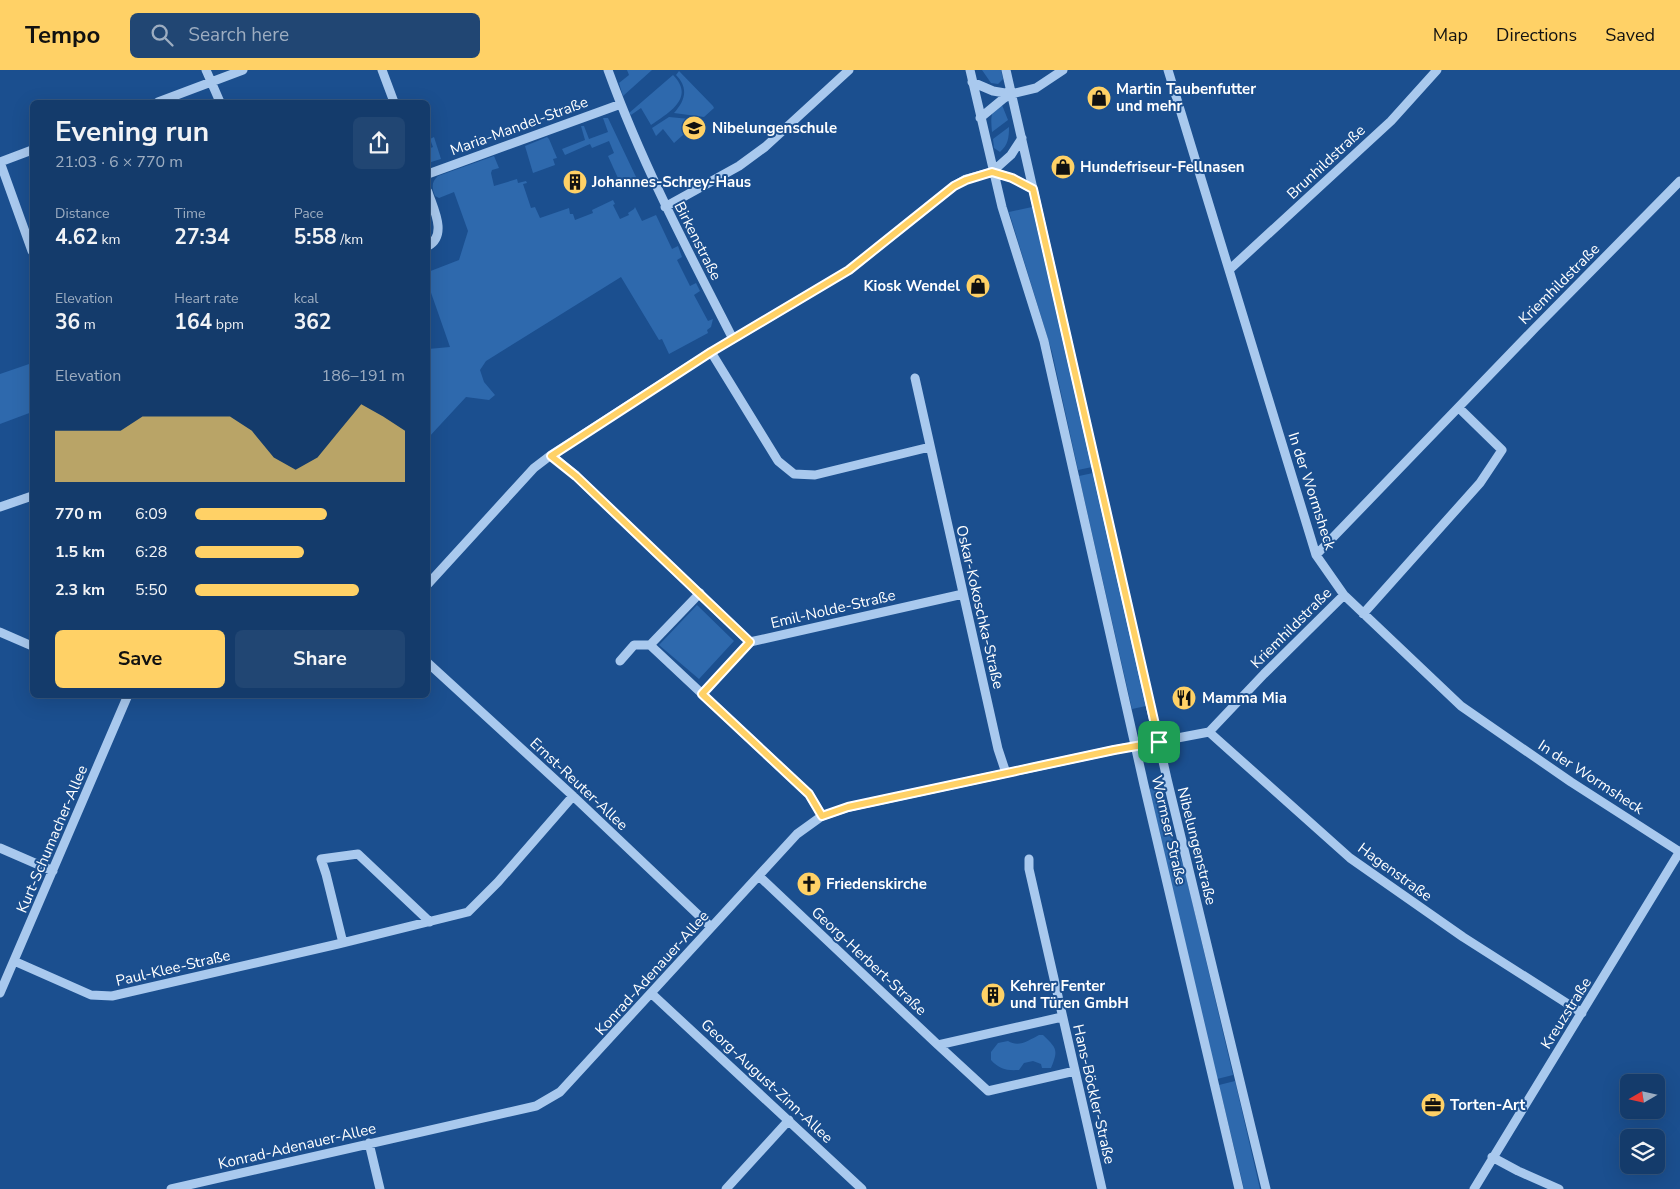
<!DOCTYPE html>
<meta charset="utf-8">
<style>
body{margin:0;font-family:"Nunito Sans",sans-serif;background:#214673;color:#f1f3f6;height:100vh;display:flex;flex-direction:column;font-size:19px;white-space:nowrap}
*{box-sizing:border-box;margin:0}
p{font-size:16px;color:#9dadc1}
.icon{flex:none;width:28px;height:28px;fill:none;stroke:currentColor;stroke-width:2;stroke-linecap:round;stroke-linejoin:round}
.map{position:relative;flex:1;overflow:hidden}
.panel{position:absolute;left:30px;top:30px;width:400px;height:598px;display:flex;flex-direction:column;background:#143b6b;border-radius:8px;box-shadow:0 5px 20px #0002,0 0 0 1px #33557e}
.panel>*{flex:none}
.needle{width:32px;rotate:261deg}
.controls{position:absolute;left:1620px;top:1004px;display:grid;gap:10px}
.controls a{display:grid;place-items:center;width:45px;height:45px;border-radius:8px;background:#143b6b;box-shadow:0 5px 20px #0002,0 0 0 1px #33557e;font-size:25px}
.pin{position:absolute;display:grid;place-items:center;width:42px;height:42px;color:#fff;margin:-21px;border-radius:10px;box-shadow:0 2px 8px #0006}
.round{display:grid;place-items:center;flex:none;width:52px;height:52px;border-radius:8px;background:#214673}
.overview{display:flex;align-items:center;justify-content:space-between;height:85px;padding:0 25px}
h1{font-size:28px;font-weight:700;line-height:38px}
.figures{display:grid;grid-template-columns:repeat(3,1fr);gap:8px;height:85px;padding:5px 25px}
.figures div{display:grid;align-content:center}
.figures b{font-size:21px;font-weight:700}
.figures small{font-size:14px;font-weight:400}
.figures p{font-size:14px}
.chart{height:140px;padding:10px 25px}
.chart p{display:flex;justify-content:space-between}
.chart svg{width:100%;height:90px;margin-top:5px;fill:#ffd166;opacity:.7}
.button{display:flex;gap:10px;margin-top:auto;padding:10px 25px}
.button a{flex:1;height:58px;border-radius:8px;background:#ffd166;color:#111;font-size:20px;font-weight:700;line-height:58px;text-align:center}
.button a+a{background:#214673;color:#f1f3f6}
ul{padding:0 25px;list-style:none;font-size:16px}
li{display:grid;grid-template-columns:80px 60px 1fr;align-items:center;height:38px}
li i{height:12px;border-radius:6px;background:#ffd166}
header{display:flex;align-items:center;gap:30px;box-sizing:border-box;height:70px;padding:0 25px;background:#ffd166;color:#111}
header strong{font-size:24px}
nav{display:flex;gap:28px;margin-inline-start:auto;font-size:18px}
.search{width:350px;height:45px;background:#214673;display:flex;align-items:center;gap:12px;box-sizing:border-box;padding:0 18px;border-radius:8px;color:#9dadc1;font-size:19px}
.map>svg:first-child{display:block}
.green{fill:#2e69ad}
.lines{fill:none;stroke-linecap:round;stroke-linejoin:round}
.minor{stroke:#a9c9ee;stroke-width:9}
.route-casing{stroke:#fff;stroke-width:10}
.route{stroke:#ffd166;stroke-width:6}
.labels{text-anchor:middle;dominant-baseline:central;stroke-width:4;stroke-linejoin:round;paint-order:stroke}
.poi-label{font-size:15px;font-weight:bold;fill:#fff;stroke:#1b4f8f;text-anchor:start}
.street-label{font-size:15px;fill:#fff;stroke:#1b4f8f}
</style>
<header>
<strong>Tempo</strong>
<div class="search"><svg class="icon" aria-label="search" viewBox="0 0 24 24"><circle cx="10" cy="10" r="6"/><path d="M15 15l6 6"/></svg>Search here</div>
<nav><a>Map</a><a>Directions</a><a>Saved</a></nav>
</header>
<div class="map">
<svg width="1680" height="1119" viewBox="0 0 1680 1119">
<rect width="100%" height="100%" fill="#1b4f8f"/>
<path class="green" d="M627 0H652L623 26 619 13 629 5Z
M982 0H1001L1003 9 998 14 991 13Z
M679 1 713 36 714 38 704 47 674 43C685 31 689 18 676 5Z
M673 5C696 28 668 43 651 55L641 38 631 45 629 43Z
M997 35H1002L1008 50 992 62C991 51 990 43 997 35Z
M669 47 700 50 674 73 663 59 656 66 652 58Z
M603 48H608L637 109 622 117 608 86 614 83 609 71 592 78 590 74 565 85 562 79 585 70 581 56H584L589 69 608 62Z
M1009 57C1009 68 1008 75 1000 82L994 78 993 69Z
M434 67 441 89 431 92 428 91V79L433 77 430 69Z
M547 67 549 69 557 88 553 89 555 95 533 103 525 76Z
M494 86 499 98 492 100 491 103 494 116 517 109 518 113 526 111 527 113 523 114 531 138 535 137 540 148 569 138 570 144H573L575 150 593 143 592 140 613 130 615 134 613 135 620 149 629 145 628 143 634 139 635 137 642 151 656 145 672 179 678 176 682 187 677 190 690 216 696 213 700 221 694 225 708 251 713 249 711 257 707 260 708 263 669 284 662 269 659 270 621 207 486 291 480 300 484 312 495 325 489 330 466 327 428 368V279L450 277 428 214V202L459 190 468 161 454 122 439 128 435 126C432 118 431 112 438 106Z
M1032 137 1092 397 1078 400 1052 282 1009 142Z
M32 293V342L0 354V304Z
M1093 403 1146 636 1132 639 1079 406Z
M697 535 734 571 699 609 659 575Z
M1159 717 1170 762 1184 797 1233 1005 1217 1009 1149 719Z
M1039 965H1043C1056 978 1059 979 1051 998H1042L1041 994 1033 991 1024 993 1019 1000C1007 1001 999 999 991 990V982L998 973 1008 971C1019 978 1029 970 1039 965Z
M1235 1011 1260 1119H1244L1219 1015Z"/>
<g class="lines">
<path class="minor" d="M206 0 220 32
M382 0 394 32
M608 0C642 94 688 181 733 269
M970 0 1002 137 1044 271 1144 715 1239 1119
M1006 0 1167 709 1266 1119
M1168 0 1316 485 1344 525 1461 636 1571 712 1680 782
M972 12 993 21 1011 24
M158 32 243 0
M980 48 1003 29 1011 24 1036 18 1063 0
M0 92 32 181
M0 92 32 80
M992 102 1012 108 1033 119
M428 104 621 34
M428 122C433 138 448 165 428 176
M665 137 739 96 765 77 849 0
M1229 200 1391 51 1437 0
M711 282 778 391 794 404 815 405 930 377
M915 308 998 679 1006 703
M551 385 576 406 750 572
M0 437 32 426
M1316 485 1535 258 1680 111
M428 514 534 398 551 385 711 282 849 200 954 116 966 109 992 102 1011 85 1022 68
M1363 544 1480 413 1502 380 1459 338
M0 562 32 576
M650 575 809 724 822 746
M650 575 700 523
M620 591 634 575H650
M428 593 573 726 711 857
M702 624 750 572 963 524
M1209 662 1350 788 1463 867 1582 943
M0 778 53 801
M1029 789V799L1102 1119
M759 806 938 975 1062 947
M343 873 326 804 321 789 358 784 430 852
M14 891 91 925 112 926 338 874 468 842 498 812 573 726
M0 923 128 625
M652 924 862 1119
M938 975 988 1021 1075 1001
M369 1073 380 1119
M1492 1087 1518 1101 1559 1119
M171 1119 536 1036 560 1022 797 764 822 746 849 737 1114 680 1209 662 1264 604 1344 525
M726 1119 789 1050
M1474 1119 1680 781"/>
</g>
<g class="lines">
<defs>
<path id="route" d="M992 102 1012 108 1033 119 1159 672 1114 680 848 737 822 746 809 724 702 624 750 572 576 406 551 386 711 282 849 200 954 116 966 110Z"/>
</defs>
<use href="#route" class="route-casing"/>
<use href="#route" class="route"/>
</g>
<defs>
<symbol id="shop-disc" viewBox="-11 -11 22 22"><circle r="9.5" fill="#ffd166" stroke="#1b4f8f"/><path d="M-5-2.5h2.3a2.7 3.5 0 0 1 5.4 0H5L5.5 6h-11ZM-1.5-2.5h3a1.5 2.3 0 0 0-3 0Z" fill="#111"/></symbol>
<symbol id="school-disc" viewBox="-11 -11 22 22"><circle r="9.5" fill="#ffd166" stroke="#1b4f8f"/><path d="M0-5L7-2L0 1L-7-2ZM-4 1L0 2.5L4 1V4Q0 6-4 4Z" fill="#111"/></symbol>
<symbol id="building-disc" viewBox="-11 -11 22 22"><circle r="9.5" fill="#ffd166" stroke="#1b4f8f"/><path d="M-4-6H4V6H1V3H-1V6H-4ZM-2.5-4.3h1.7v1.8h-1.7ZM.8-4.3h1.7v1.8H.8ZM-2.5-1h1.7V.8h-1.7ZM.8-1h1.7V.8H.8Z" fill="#111"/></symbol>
<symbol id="restaurant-disc" viewBox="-11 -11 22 22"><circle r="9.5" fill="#ffd166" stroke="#1b4f8f"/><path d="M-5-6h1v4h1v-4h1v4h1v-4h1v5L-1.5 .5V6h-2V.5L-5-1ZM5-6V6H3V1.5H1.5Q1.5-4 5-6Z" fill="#111"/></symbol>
<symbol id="church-disc" viewBox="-11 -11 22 22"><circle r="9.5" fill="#ffd166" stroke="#1b4f8f"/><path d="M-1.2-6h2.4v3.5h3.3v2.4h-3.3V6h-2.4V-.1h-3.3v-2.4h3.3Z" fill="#111"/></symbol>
<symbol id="office-disc" viewBox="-11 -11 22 22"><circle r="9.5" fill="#ffd166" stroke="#1b4f8f"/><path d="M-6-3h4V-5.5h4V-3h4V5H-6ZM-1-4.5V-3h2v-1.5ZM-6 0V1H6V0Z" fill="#111"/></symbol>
</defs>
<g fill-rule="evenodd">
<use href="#shop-disc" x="1085" y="14" width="28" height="28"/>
<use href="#school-disc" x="680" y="44" width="28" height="28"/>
<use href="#shop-disc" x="1049" y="83" width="28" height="28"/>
<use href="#building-disc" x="561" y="98" width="28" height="28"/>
<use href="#shop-disc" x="964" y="202" width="28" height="28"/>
<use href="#restaurant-disc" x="1170" y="614" width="28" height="28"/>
<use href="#church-disc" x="795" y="800" width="28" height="28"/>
<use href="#building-disc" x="979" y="911" width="28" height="28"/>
<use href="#office-disc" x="1419" y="1021" width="28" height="28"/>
</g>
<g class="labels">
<g class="poi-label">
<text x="1116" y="19">Martin Taubenfutter<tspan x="1116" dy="17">und mehr</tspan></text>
<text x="712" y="58">Nibelungenschule</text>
<text x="1080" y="97">Hundefriseur-Fellnasen</text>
<text x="592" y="112">Johannes-Schrey-Haus</text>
<text x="960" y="216" text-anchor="end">Kiosk Wendel</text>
<text x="1202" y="628">Mamma Mia</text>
<text x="826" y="814">Friedenskirche</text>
<text x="1010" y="916">Kehrer Fenter<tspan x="1010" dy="17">und Türen GmbH</tspan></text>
<text x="1450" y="1035">Torten-Art</text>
</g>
<g class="street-label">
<text transform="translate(519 56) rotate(-20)">Maria-Mandel-Straße</text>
<text transform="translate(1326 92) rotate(-43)">Brunhildstraße</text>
<text transform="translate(698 171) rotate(63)">Birkenstraße</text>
<text transform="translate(1559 214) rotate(-45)">Kriemhildstraße</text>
<text transform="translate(1312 421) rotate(72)">In der Wormsheck</text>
<text transform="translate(980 537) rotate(77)">Oskar-Kokoschka-Straße</text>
<text transform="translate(833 539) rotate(-13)">Emil-Nolde-Straße</text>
<text transform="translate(1291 558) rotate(-45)">Kriemhildstraße</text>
<text transform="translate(1591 707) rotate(33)">In der Wormsheck</text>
<text transform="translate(579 714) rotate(43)">Ernst-Reuter-Allee</text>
<text transform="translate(1169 760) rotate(77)">Wormser Straße</text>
<text transform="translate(52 769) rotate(-67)">Kurt-Schumacher-Allee</text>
<text transform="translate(1197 776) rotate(76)">Nibelungenstraße</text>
<text transform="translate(1395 802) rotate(36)">Hagenstraße</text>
<text transform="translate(869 891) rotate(43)">Georg-Herbert-Straße</text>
<text transform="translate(173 898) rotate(-13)">Paul-Klee-Straße</text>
<text transform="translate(652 903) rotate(-48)">Konrad-Adenauer-Allee</text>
<text transform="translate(1566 943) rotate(-58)">Kreuzstraße</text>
<text transform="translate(767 1011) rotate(43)">Georg-August-Zinn-Allee</text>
<text transform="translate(1094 1024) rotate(77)">Hans-Böckler-Straße</text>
<text transform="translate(297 1076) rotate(-13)">Konrad-Adenauer-Allee</text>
</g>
</g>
</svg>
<div class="controls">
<a><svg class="needle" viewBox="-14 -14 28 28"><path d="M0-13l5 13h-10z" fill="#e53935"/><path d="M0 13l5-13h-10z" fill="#9dadc1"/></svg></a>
<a><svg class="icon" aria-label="layers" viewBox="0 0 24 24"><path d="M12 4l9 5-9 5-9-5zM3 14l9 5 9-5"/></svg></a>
</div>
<div class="pin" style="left:1159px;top:672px;background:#1e9e55"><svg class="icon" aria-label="arrive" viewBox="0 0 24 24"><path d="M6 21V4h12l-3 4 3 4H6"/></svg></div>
<section class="panel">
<div class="overview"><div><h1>Evening run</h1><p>21:03 · 6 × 770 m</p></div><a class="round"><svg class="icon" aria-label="share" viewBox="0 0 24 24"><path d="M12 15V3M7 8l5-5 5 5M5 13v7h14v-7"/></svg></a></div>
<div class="figures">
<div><p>Distance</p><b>4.62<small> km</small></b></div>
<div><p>Time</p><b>27:34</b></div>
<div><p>Pace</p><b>5:58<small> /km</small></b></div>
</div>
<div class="figures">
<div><p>Elevation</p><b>36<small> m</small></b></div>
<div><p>Heart rate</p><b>164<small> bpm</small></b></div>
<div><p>kcal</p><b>362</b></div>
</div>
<div class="chart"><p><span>Elevation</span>186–191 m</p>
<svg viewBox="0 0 160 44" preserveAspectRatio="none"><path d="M0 44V19L10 19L20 19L30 19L40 12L50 12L60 12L70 12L80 12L90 19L100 32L110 38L120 32L130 19L140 6L150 12L160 19V44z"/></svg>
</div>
<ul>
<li><b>770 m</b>6:09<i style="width:63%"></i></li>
<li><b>1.5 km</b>6:28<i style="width:52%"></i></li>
<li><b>2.3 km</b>5:50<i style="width:78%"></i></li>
</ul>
<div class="button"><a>Save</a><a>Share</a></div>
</section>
</div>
